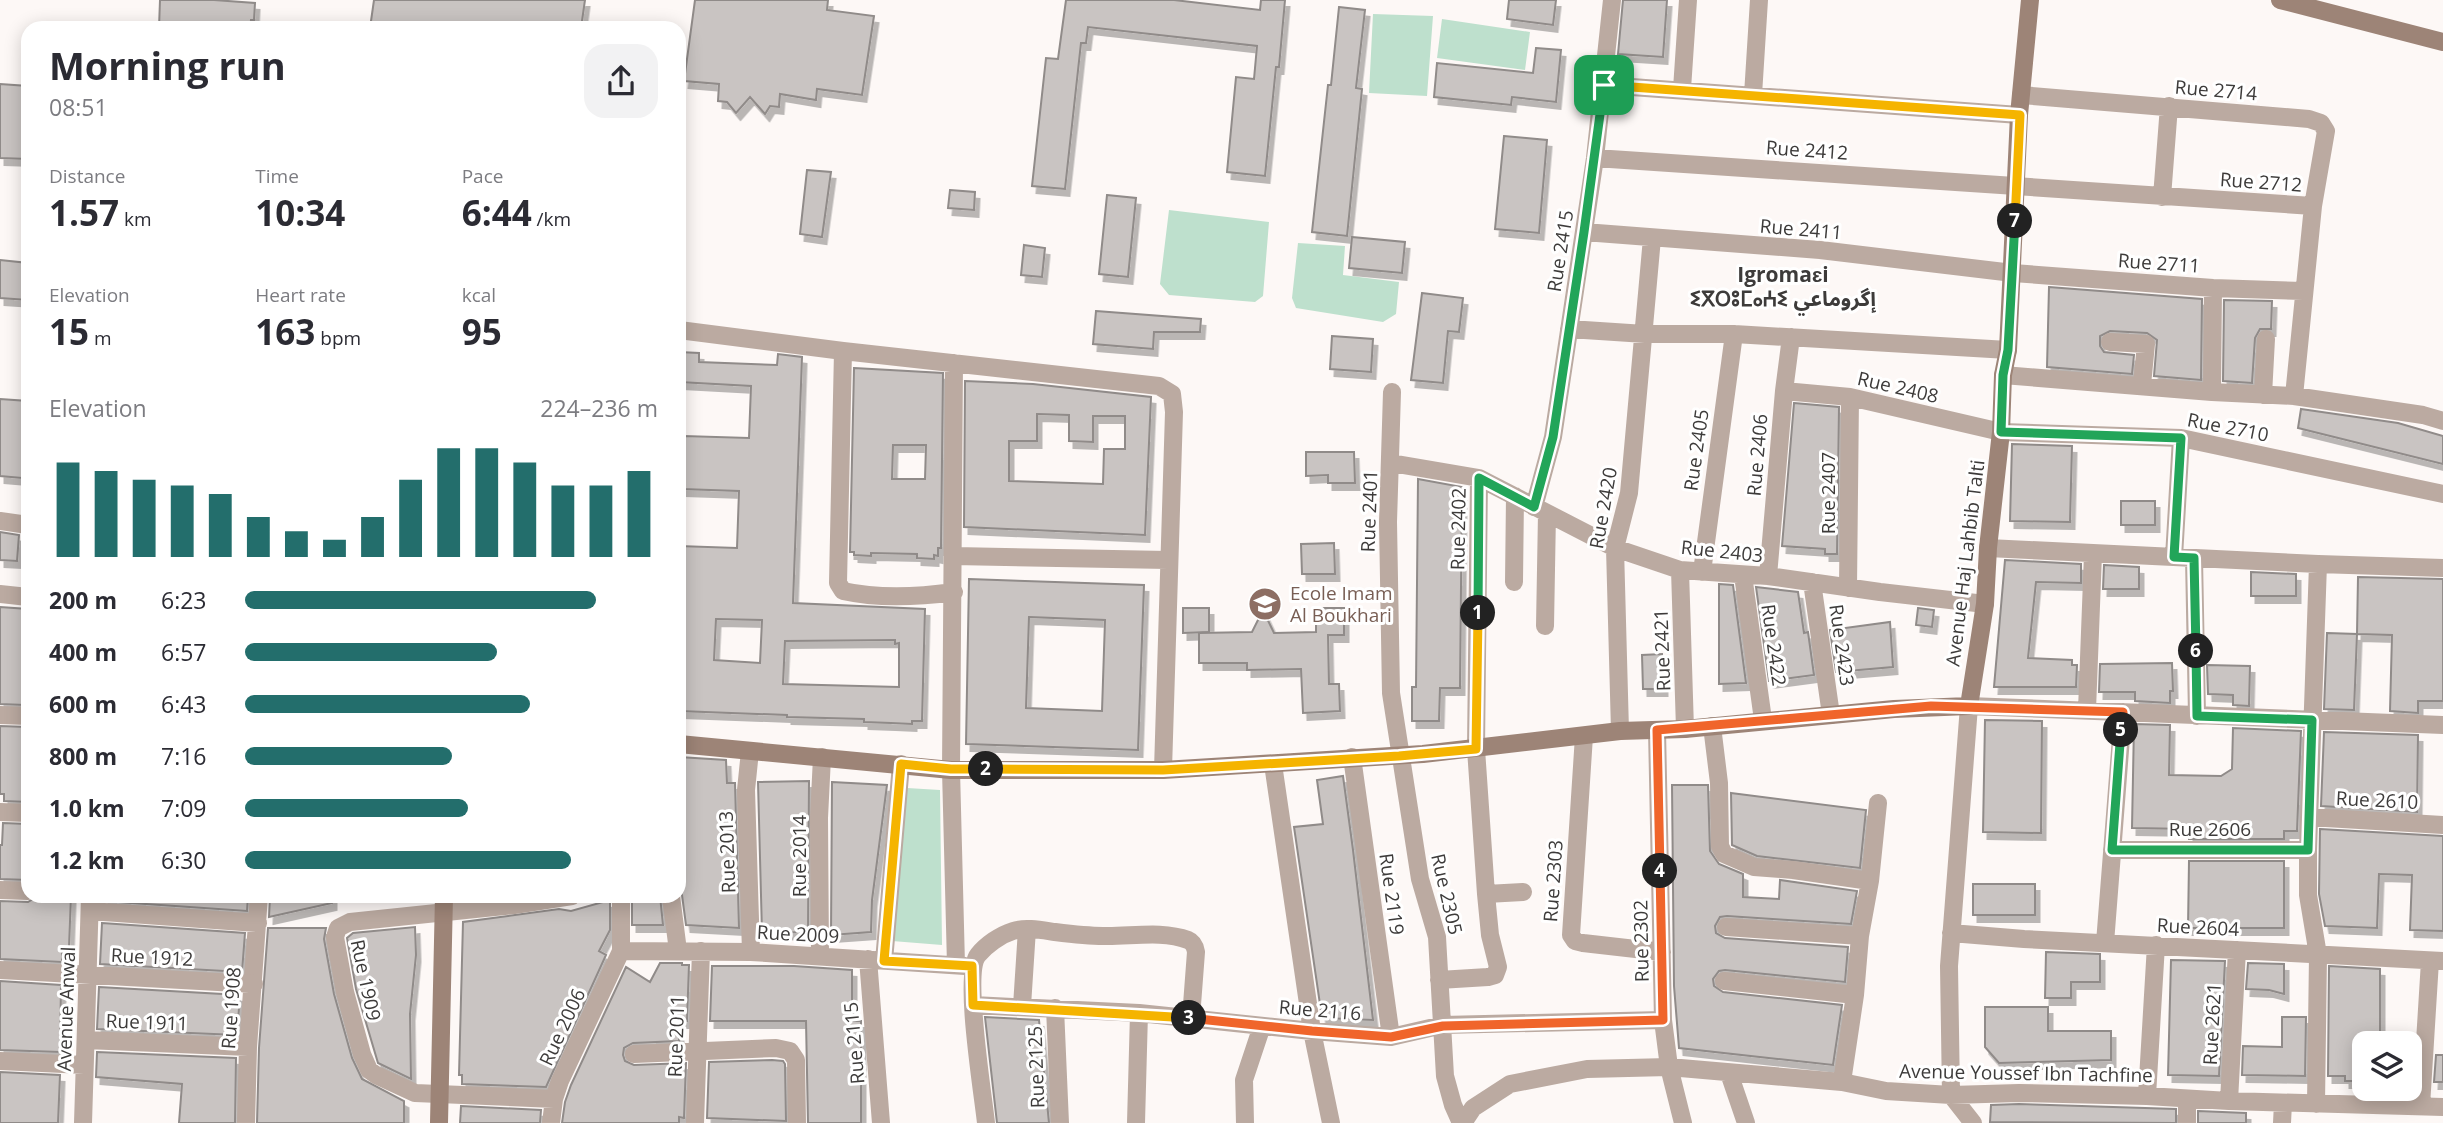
<!DOCTYPE html>
<meta charset="utf-8">
<style>
body{margin:0;font-family:"Open Sans","Noto Sans Arabic","Noto Sans Tifinagh",sans-serif;background:#f2f2f3;color:#2b2b33;height:100vh;display:flex;flex-direction:column;font-size:26px;white-space:nowrap}
*{box-sizing:border-box;margin:0}
p{font-size:23px;color:#7c7c81}
.icon{flex:none;width:38px;height:38px;fill:none;stroke:currentColor;stroke-width:2;stroke-linecap:round;stroke-linejoin:round}
.map{position:relative;flex:1;overflow:hidden}
.panel{position:absolute;left:21px;top:21px;width:665px;height:882px;display:flex;flex-direction:column;background:#fff;border-radius:21px;box-shadow:0 4px 18px #0003}
.panel>*{flex:none}
.buttons{position:absolute;left:2352px;top:1031px;display:grid;gap:14px}
.buttons a{display:grid;place-items:center;width:70px;height:70px;border-radius:14px;background:#fff;box-shadow:0 4px 18px #0003;font-size:35px}
.pin{position:absolute;display:grid;place-items:center;width:60px;height:60px;color:#fff;margin:-30px;border-radius:14px;box-shadow:0 4px 10px #0006}
.km{position:absolute;width:35px;height:35px;margin:-18px;border-radius:50%;background:#222;color:#fff;font-size:19px;line-height:35px;text-align:center}
.round{display:grid;place-items:center;flex:none;width:74px;height:74px;border-radius:21px;background:#f2f2f3}
.head{display:flex;align-items:center;justify-content:space-between;height:119px;padding:0 28px}
h1{font-size:38px;font-weight:700;line-height:52px}
.figures{display:grid;grid-template-columns:repeat(3,1fr);gap:10px;height:119px;padding:7px 28px}
.figures div{display:grid;align-content:center}
.figures b{font-size:35px;font-weight:700}
.figures small{font-size:19px;font-weight:400}
.figures p{font-size:19px}
.chart{height:196px;padding:14px 28px}
.chart p{display:flex;justify-content:space-between}
.chart svg{width:100%;height:126px;margin-top:7px;stroke:#236e6c;stroke-width:6}
ul{padding:0 28px;list-style:none;font-size:23px}
li{display:grid;grid-template-columns:112px 84px 1fr;align-items:center;height:52px}
li i{height:18px;border-radius:9px;background:#236e6c}
.map>svg:first-child{display:block}
.green{fill:#bee0cd}
.building{fill:#c9c4c2;stroke:#908b89;stroke-width:2;fill-rule:evenodd;filter:url(#shadow)}
.lines{fill:none;stroke-linecap:round;stroke-linejoin:round}
.street{stroke:#bbaaa1;stroke-width:18}
.secondary{stroke:#9d8477;stroke-width:18}
.split-1-casing{stroke:#fff;stroke-width:14}
.split-2-casing{stroke:#fff;stroke-width:14}
.split-3-casing{stroke:#fff;stroke-width:14}
.split-4-casing{stroke:#fff;stroke-width:14}
.split-5-casing{stroke:#fff;stroke-width:14}
.split-6-casing{stroke:#fff;stroke-width:14}
.split-7-casing{stroke:#fff;stroke-width:14}
.split-8-casing{stroke:#fff;stroke-width:14}
.split-1{stroke:#22a559;stroke-width:9}
.split-2{stroke:#f5b400;stroke-width:9}
.split-3{stroke:#f5b400;stroke-width:9}
.split-4{stroke:#f0652b;stroke-width:9}
.split-5{stroke:#f0652b;stroke-width:9}
.split-6{stroke:#22a559;stroke-width:9}
.split-7{stroke:#22a559;stroke-width:9}
.split-8{stroke:#f5b400;stroke-width:9}
.labels{text-anchor:middle;dominant-baseline:central;stroke-width:6;stroke-linejoin:round;paint-order:stroke}
.street-label{font-size:19px;fill:#3d3b3a;stroke:#fff}
.education-label{font-size:19px;fill:#785e54;stroke:#fff;text-anchor:start}
.neighbourhood-label{font-size:21px;font-weight:bold;fill:#3d3b3a;stroke:#fff}
</style>
<div class="map">
<svg width="2443" height="1123" viewBox="0 0 2443 1123">
<defs>
<filter id="shadow"><feDropShadow dx="4.5" dy="7" stdDeviation="0" flood-color="#0004"/></filter>
</defs>
<rect width="100%" height="100%" fill="#fdf8f6"/>
<path class="green" d="M1373 14 1433 16 1427 96 1369 93Z
M1442 19 1530 32 1525 70 1437 58Z
M1169 210 1269 222 1263 296 1255 302 1169 295 1160 284Z
M1298 243 1345 246 1343 275 1399 282 1396 314 1383 322 1296 308 1292 298Z
M907 788 940 790 942 945 892 941Z"/>
<path class="building" d="M160 0H214L255 3 254 20H251L250 28H159Z
M374 0H585L581 28H370Z
M695 0H828L827 10 874 16 862 95 817 89 816 100 780 94 779 107 770 106 765 114 750 97 736 113 727 102 718 101 719 84 684 81Z
M1066 0H1174L1260 10 1261 0H1285L1279 67H1276L1265 176 1227 172 1236 77 1254 79 1257 46 1088 27 1086 43H1081L1065 189 1032 186 1046 58 1058 59Z
M1509 0H1556L1553 25 1507 19Z
M1623 0H1667L1663 57 1618 54Z
M1339 7 1365 10 1356 88 1362 89 1347 236 1312 232 1328 85H1331Z
M1536 48 1561 50 1556 102 1512 97 1511 105 1434 97 1437 63 1533 73Z
M0 84 28 86V159L0 158Z
M1504 136 1547 140 1539 233 1495 229Z
M807 170 831 172 822 237 800 234Z
M950 190 975 192 974 210 948 208Z
M1107 195 1136 198 1128 277 1099 274Z
M1352 237 1405 242 1402 273 1349 268Z
M1024 245 1045 248 1042 277 1021 275Z
M0 260 28 263V300L0 298Z
M2049 287 2202 299 2201 380 2154 376 2157 340 2147 333 2110 331 2100 336V346L2104 352 2134 355 2132 374 2047 367Z
M1422 293 1463 298 1459 332 1448 331 1443 383 1411 380Z
M2224 300 2272 301 2271 329H2260L2255 338 2252 383 2223 381Z
M1096 311 1201 319 1200 332H1154L1153 349 1093 344Z
M1332 336 1373 339 1371 372 1330 369Z
M679 352 699 353V362L777 365 778 354 802 357 793 603 925 609 922 721H912V724L891 723 864 722V719L787 717V715L679 711V546L737 548 739 491 681 489 679 452H684V436L749 438 751 386 679 382ZM716 619 762 620 760 663 714 660ZM895 640V644L899 643V687L783 684 785 641Z
M854 368 943 373 941 548H938V556L934 555V559L917 558V554L871 553V556L854 555V552H850ZM893 445H926L925 479H892Z
M965 381 1033 384 1151 397 1145 535 964 527ZM1037 414 1069 415V441L1093 442V416H1125V449H1104L1103 484 1009 481V441H1037Z
M0 399 28 401V474H22V478L0 476Z
M1794 403 1839 407 1837 554H1825V549L1782 546Z
M2301 409 2398 423 2443 436V464L2298 428Z
M2012 444 2072 446 2070 522 2010 521Z
M1306 452H1354L1355 483H1328V475L1306 476Z
M1418 479 1462 487 1460 688H1440L1439 721H1412V687H1416Z
M2121 501H2155V525H2121Z
M0 532 19 535 17 561 0 560Z
M1334 543 1335 574H1302L1301 544Z
M2005 560 2081 564V583L2036 582 2028 658 2072 660V665H2077L2076 687H1994Z
M2104 565 2139 567V589H2103Z
M2251 572 2296 574V596H2251Z
M2358 577 2443 579V701H2418V713L2390 711 2392 635 2357 634Z
M969 579 1144 585 1138 750 966 744ZM1029 617 1105 620 1102 711 1026 708Z
M1719 584 1733 585 1746 683 1719 684Z
M1756 587 1798 592 1804 633 1808 632 1814 675 1769 681Z
M0 607 28 609 25 705 0 704Z
M1183 608H1209V632L1183 633Z
M1316 608H1344V635H1328L1329 684H1339L1340 711 1303 713 1301 669 1247 670V663H1199V633L1252 632 1263 610 1274 633 1316 632Z
M1918 608 1934 610 1932 627 1916 625Z
M1890 622 1893 667 1836 672 1830 630Z
M2327 633 2357 634 2354 710 2324 709Z
M1662 654 1663 689H1643L1642 655Z
M2172 663 2173 691H2170V703L2135 701V692H2099L2100 664Z
M2207 665 2250 666 2249 706 2233 705V695L2208 694Z
M1985 720 2042 721 2041 833 1983 832Z
M2134 724 2170 725 2169 775 2221 776 2232 769 2233 728 2301 731 2297 831H2284V839H2189V829L2132 828Z
M0 726 28 727V802L4 801V794H0Z
M2324 732 2418 735 2417 812 2321 806Z
M679 757 726 760 727 783H735L739 928 686 925 682 895 679 888Z
M1343 776 1353 850 1373 1020 1322 1018 1294 827 1323 824 1317 780Z
M809 781 808 932 762 933 758 782Z
M832 782 887 785 872 900 871 932 831 935Z
M1672 785H1708L1710 851 1719 864 1743 874V897L1779 899 1780 880 1857 891 1851 924 1727 916 1720 917 1715 926 1716 933 1725 938 1848 947 1845 982 1725 970 1719 971 1713 979 1714 986 1723 992 1842 1005 1833 1065 1679 1048 1674 986Z
M1731 793 1866 810 1860 868 1757 856 1732 845Z
M3 823 28 824V880L0 879V845H2Z
M2320 829 2443 836V931L2410 930 2412 875 2379 874 2377 928 2325 926 2319 894Z
M2189 861H2284V928H2188Z
M1973 884H2035V915H1973Z
M38 896H71L69 947H62V962L0 959V901L28 902Z
M104 896H248L247 911 103 901Z
M270 896H332V903L269 917Z
M632 896H660L663 925H632Z
M610 900V930L599 951 606 955 546 1087 462 1084V1075H459L463 922 559 909 571 911Z
M102 923 245 933 242 972 100 964Z
M415 927 416 955 410 1014 411 1079 378 1063 356 989 347 938 353 933Z
M268 928H326L324 939 334 994 352 1058 362 1079 404 1101V1123H257L259 1048Z
M2046 952 2100 954V982H2071V998H2045Z
M2171 960 2225 961 2219 1076 2168 1075Z
M660 963H682V965H689L687 1021H679V1041L633 1043 624 1048 623 1055 625 1061 634 1065 686 1063 684 1118 679 1117V1123H562L565 1102 571 1085 626 967 650 982Z
M2248 963 2284 964V994L2269 990 2246 989Z
M712 966H794L852 970V1021H861V1123H808L806 1021H710Z
M2329 966 2380 969V1043H2364V1081H2345V1076H2328Z
M0 981 61 985 60 1052 0 1050Z
M99 987 240 995 237 1035 97 1029Z
M1985 1007H2048V1031H2111V1060L1999 1063 1985 1047Z
M985 1017 1039 1020 1049 1123H997Z
M2282 1017H2306L2305 1076 2242 1075 2243 1046 2282 1047Z
M97 1052 236 1058 235 1123H179L182 1084 96 1077Z
M2436 1055H2443V1082H2434Z
M772 1060 783 1061 785 1064 786 1121 707 1118 709 1062Z
M0 1072 60 1075 58 1123H0Z
M2019 1104 2176 1109V1123L1990 1122 1991 1105Z
M461 1106 541 1110 540 1123H460Z
M2198 1111 2246 1113V1123H2198Z"/>
<g class="lines">
<path class="street" d="M1604 85 2019 115
M1682 89 1688 0
M1753 95 1759 0
M2021 95 2309 119 2321 123 2326 131 2313 206
M1595 158 2313 206 2294 396
M2162 197 2169 106
M1584 232 1820 250 2013 273 2213 288 2303 291
M1569 329 1645 334H1734L2008 350
M679 330 843 351 1159 386 1172 394 1174 412 1163 770
M2110 342 2146 344 2142 385
M843 351 838 583 843 591C879 599 918 597 954 592
M954 363 951 770 956 965
M2003 375 2212 392 2294 396 2423 415 2443 421
M1784 391 1850 397 2001 432 2181 438 2443 494
M1392 392 1388 522 1391 693 1420 879 1437 937 1445 1076 1453 1105 1461 1123
M2212 392 2213 288
M2263 395 2266 339
M1391 463 1479 478 1615 548 1680 570 1768 576 1880 592 1985 604
M1534 507 1553 437 1595 158 1612 0
M0 521 28 525
M1988 548 2318 564 2443 568
M954 556 1168 560
M2174 557 2181 438
M2194 558 2197 716
M1680 570 1685 729
M1702 572 1734 334
M1743 575 1763 720
M1768 576 1784 391 1791 337
M1514 582 1515 496
M1812 582 1831 715
M1848 588 1850 397
M0 594 28 597
M1545 626 1547 513
M2087 710 2093 554
M0 715 28 716
M1712 726 1719 783 1720 846 1724 854 1754 867 1793 870 1870 881
M1657 730 1663 1020 1669 1067 1683 1123
M1620 731 1615 548 1629 493 1652 238
M1584 736 1571 935 1575 941 1583 943 1662 952
M750 751 746 790 751 952
M1352 757 1391 1037
M1273 764 1312 1031 1331 1123
M0 812 28 813
M2309 817 2443 825
M2112 850H2308
M0 890 28 891
M1486 894 1523 892
M671 896 678 951
M90 911 258 923
M1726 927 1860 936
M1951 933 2024 939 2443 961
M2105 943 2123 712
M621 951 751 952 965 966
M820 955 819 818 822 757
M868 959 881 1123
M884 961 901 764
M0 970 254 984
M1439 980 1488 977 1495 975 1498 967 1490 935 1486 894 1476 749 1479 478
M1724 981 1855 995
M973 1005 1139 1013 1312 1031 1391 1037 1443 1025 1663 1020
M1022 1006 1027 929
M1055 1008 1060 1123
M86 1040 248 1047
M634 1054 776 1048 790 1051 796 1060 797 1123
M0 1061 84 1065
M1729 1073 1746 1123
M1842 1082 1855 995 1860 936 1870 881 1878 803
M2147 1096 2156 945
M554 1099 415 1093 376 1075 369 1070 362 1054 345 992 335 937 338 928 350 922 514 905 572 896
M2229 1101 2237 950
M2316 1104 2318 955 2308 895V850L2318 564
M2421 1106 2430 961
M83 1123 90 896
M246 1123 248 1047 259 896
M551 1123 554 1099 560 1081 621 951V896
M695 1123 701 951
M986 1123C983 1094 963 973 978 955 986 945 1000 935 1013 931 1026 927 1041 930 1055 932 1071 934 1087 936 1103 936 1129 937 1162 930 1188 940 1193 942 1195 946 1196 952L1191 1018
M1136 1123 1139 1013
M1245 1123 1244 1080 1262 1026
M1463 1123 1473 1108 1510 1084 1587 1069 1669 1067 1842 1082 1886 1091 1951 1095 2019 1093 2147 1096 2229 1101 2443 1107
M1973 1123 1951 1095 1949 966 1969 706 2443 725
M2187 1123V1099
M2282 1123 2283 1103"/>
<path class="secondary" d="M2280 0 2443 42
M679 744 951 770H1163L1423 754 1620 731 1685 729 1894 709 1969 706 1985 604 1988 548 2001 432 2003 375 2008 350 2019 115 2030 0
M439 1123 444 896"/>
</g>
<g class="lines">
<defs>
<path id="split-1" d="M1478 613 1479 478 1534 507 1553 437 1584 232 1604 85"/>
<path id="split-2" d="M986 769 1163 770 1399 756 1476 749 1478 613"/>
<path id="split-3" d="M986 769H951L901 764 884 961 972 966 973 1005 1189 1018"/>
<path id="split-4" d="M1189 1018 1312 1031 1391 1037 1443 1026 1663 1020 1660 871"/>
<path id="split-5" d="M1660 871 1657 730 1931 706 2123 712 2121 730"/>
<path id="split-6" d="M2121 730 2112 850H2308L2312 720 2197 716 2196 651"/>
<path id="split-7" d="M2015 221 2008 350 2003 375 2001 432 2181 438 2174 557 2194 558 2196 651"/>
<path id="split-8" d="M1604 85 2020 115 2015 221"/>
</defs>
<use href="#split-1" class="split-1-casing"/>
<use href="#split-2" class="split-2-casing"/>
<use href="#split-3" class="split-3-casing"/>
<use href="#split-4" class="split-4-casing"/>
<use href="#split-5" class="split-5-casing"/>
<use href="#split-6" class="split-6-casing"/>
<use href="#split-7" class="split-7-casing"/>
<use href="#split-8" class="split-8-casing"/>
<use href="#split-1" class="split-1"/>
<use href="#split-2" class="split-2"/>
<use href="#split-3" class="split-3"/>
<use href="#split-4" class="split-4"/>
<use href="#split-5" class="split-5"/>
<use href="#split-6" class="split-6"/>
<use href="#split-7" class="split-7"/>
<use href="#split-8" class="split-8"/>
</g>
<defs>
<symbol id="school-disc" viewBox="-11 -11 22 22"><circle r="9.5" fill="#8d6e63" stroke="#fff"/><path d="M0-5L7-2L0 1L-7-2ZM-4 1L0 2.5L4 1V4Q0 6-4 4Z" fill="#fff"/></symbol>
</defs>
<g fill-rule="evenodd">
<use href="#school-disc" x="1246" y="585" width="38" height="38"/>
</g>
<g class="labels">
<g class="street-label">
<text transform="translate(2216 90) rotate(5)">Rue 2714</text>
<text transform="translate(1807 150) rotate(4)">Rue 2412</text>
<text transform="translate(2261 182) rotate(4)">Rue 2712</text>
<text transform="translate(1801 229) rotate(5)">Rue 2411</text>
<text transform="translate(1560 251) rotate(-81)">Rue 2415</text>
<text transform="translate(2159 263) rotate(4)">Rue 2711</text>
<text transform="translate(1898 387) rotate(13)">Rue 2408</text>
<text transform="translate(2228 427) rotate(11)">Rue 2710</text>
<text transform="translate(1696 450) rotate(-82)">Rue 2405</text>
<text transform="translate(1757 455) rotate(-85)">Rue 2406</text>
<text transform="translate(1828 493) rotate(-90)">Rue 2407</text>
<text transform="translate(1603 508) rotate(-80)">Rue 2420</text>
<text transform="translate(1369 511) rotate(-88)">Rue 2401</text>
<text transform="translate(1458 529) rotate(-89)">Rue 2402</text>
<text transform="translate(1722 551) rotate(6)">Rue 2403</text>
<text transform="translate(1965 563) rotate(-83)">Avenue Haj Lahbib Talti</text>
<text transform="translate(1774 645) rotate(82)">Rue 2422</text>
<text transform="translate(1842 645) rotate(82)">Rue 2423</text>
<text transform="translate(1662 650) rotate(-92)">Rue 2421</text>
<text transform="translate(2377 800) rotate(3)">Rue 2610</text>
<text x="2210" y="829">Rue 2606</text>
<text transform="translate(727 852) rotate(-92)">Rue 2013</text>
<text transform="translate(799 856) rotate(-90)">Rue 2014</text>
<text transform="translate(1553 881) rotate(-86)">Rue 2303</text>
<text transform="translate(1392 894) rotate(82)">Rue 2119</text>
<text transform="translate(1447 894) rotate(77)">Rue 2305</text>
<text transform="translate(2198 927) rotate(3)">Rue 2604</text>
<text transform="translate(798 934) rotate(3)">Rue 2009</text>
<text transform="translate(1641 941) rotate(-91)">Rue 2302</text>
<text transform="translate(152 957) rotate(3)">Rue 1912</text>
<text transform="translate(366 980) rotate(78)">Rue 1909</text>
<text transform="translate(231 1008) rotate(-86)">Rue 1908</text>
<text transform="translate(66 1009) rotate(-88)">Avenue Anwal</text>
<text transform="translate(1320 1010) rotate(5)">Rue 2116</text>
<text transform="translate(147 1022) rotate(2)">Rue 1911</text>
<text transform="translate(2212 1024) rotate(-87)">Rue 2621</text>
<text transform="translate(562 1027) rotate(-65)">Rue 2006</text>
<text transform="translate(676 1036) rotate(-88)">Rue 2011</text>
<text transform="translate(854 1043) rotate(-95)">Rue 2115</text>
<text transform="translate(1036 1067) rotate(-92)">Rue 2125</text>
<text transform="translate(2026 1073) rotate(1)">Avenue Youssef Ibn Tachfine</text>
</g>
<g class="education-label">
<text x="1290" y="593">Ecole Imam<tspan x="1290" dy="22">Al Boukhari</tspan></text>
</g>
<g class="neighbourhood-label">
<text x="1783" y="274">Igromaɛi<tspan x="1783" dy="24">ⵉⴳⵔⵓⵎⴰⵄⵉ إگروماعي</tspan></text>
</g>
</g>
</svg>
<div class="buttons">
<a><svg class="icon" aria-label="layers" viewBox="0 0 24 24"><path d="M12 4l9 5-9 5-9-5zM3 14l9 5 9-5"/></svg></a>
</div>
<div class="pin" style="left:1604px;top:85px;background:#1e9e55"><svg class="icon" aria-label="arrive" viewBox="0 0 24 24"><path d="M6 21V4h12l-3 4 3 4H6"/></svg></div>
<b class="km" style="left:1478px;top:613px">1</b>
<b class="km" style="left:986px;top:769px">2</b>
<b class="km" style="left:1189px;top:1018px">3</b>
<b class="km" style="left:1660px;top:871px">4</b>
<b class="km" style="left:2121px;top:730px">5</b>
<b class="km" style="left:2196px;top:651px">6</b>
<b class="km" style="left:2015px;top:221px">7</b>
<section class="panel">
<div class="head"><div><h1>Morning run</h1><p>08:51</p></div><a class="round"><svg class="icon" aria-label="share" viewBox="0 0 24 24"><path d="M12 15V3M7 8l5-5 5 5M5 13v7h14v-7"/></svg></a></div>
<div class="figures">
<div><p>Distance</p><b>1.57<small> km</small></b></div>
<div><p>Time</p><b>10:34</b></div>
<div><p>Pace</p><b>6:44<small> /km</small></b></div>
</div>
<div class="figures">
<div><p>Elevation</p><b>15<small> m</small></b></div>
<div><p>Heart rate</p><b>163<small> bpm</small></b></div>
<div><p>kcal</p><b>95</b></div>
</div>
<div class="chart"><p><span>Elevation</span>224–236 m</p>
<svg viewBox="0 0 160 44" preserveAspectRatio="none"><path d="M5 44V11M15 44V14M25 44V17M35 44V19M45 44V22M55 44V30M65 44V35M75 44V38M85 44V30M95 44V17M105 44V6M115 44V6M125 44V11M135 44V19M145 44V19M155 44V14"/></svg>
</div>
<ul>
<li><b>200 m</b>6:23<i style="width:85%"></i></li>
<li><b>400 m</b>6:57<i style="width:61%"></i></li>
<li><b>600 m</b>6:43<i style="width:69%"></i></li>
<li><b>800 m</b>7:16<i style="width:50%"></i></li>
<li><b>1.0 km</b>7:09<i style="width:54%"></i></li>
<li><b>1.2 km</b>6:30<i style="width:79%"></i></li>
</ul>
</section>
</div>
